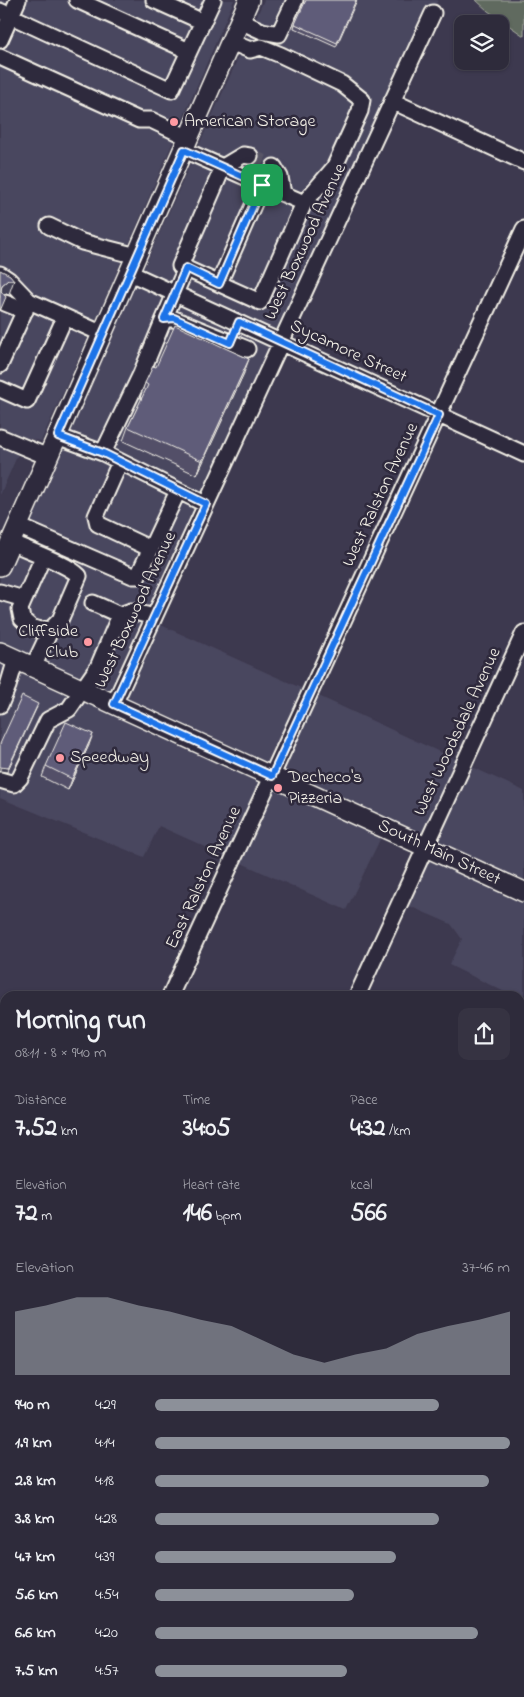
<!DOCTYPE html>
<meta charset="utf-8">
<style>
body{margin:0;font-family:"Indie Flower",sans-serif;background:#363342;color:#f1f3f6;height:100vh;display:flex;flex-direction:column;font-size:19px;white-space:nowrap}
*{box-sizing:border-box;margin:0}
p{font-size:16px;color:#a7a7af}
.icon{flex:none;width:28px;height:28px;fill:none;stroke:currentColor;stroke-width:2;stroke-linecap:round;stroke-linejoin:round}
.map{position:relative;flex:1;overflow:hidden}
.side{position:absolute;left:0px;top:991px;width:525px;height:706px;display:flex;flex-direction:column;background:#2e2b3b;border-radius:15px 15px 0 0;box-shadow:0 1px 4px #0004,0 0 0 1px #494755}
.side>*{flex:none}
.tools{position:absolute;left:454px;top:15px;display:grid;gap:10px}
.tools a{display:grid;place-items:center;width:55px;height:55px;border-radius:10px;background:#2e2b3b;box-shadow:0 1px 4px #0004,0 0 0 1px #494755;font-size:25px}
.pin{position:absolute;display:grid;place-items:center;width:42px;height:42px;color:#fff;margin:-21px;border-radius:10px;box-shadow:0 2px 8px #0006}
.round{display:grid;place-items:center;flex:none;width:52px;height:52px;border-radius:10px;background:#363342}
.summary{display:flex;align-items:center;justify-content:space-between;height:85px;padding:0 15px}
h1{font-size:28px;font-weight:800;line-height:38px}
.stats{display:grid;grid-template-columns:repeat(3,1fr);gap:8px;height:85px;padding:5px 15px}
.stats div{display:grid;align-content:center}
.stats b{font-size:25px;font-weight:800}
.stats small{font-size:14px;font-weight:400}
.stats p{font-size:14px}
.chart{height:140px;padding:10px 15px}
.chart p{display:flex;justify-content:space-between}
.chart svg{width:100%;height:90px;margin-top:5px;fill:#8c9099;opacity:.7}
ul{padding:0 15px;list-style:none;font-size:16px}
li{display:grid;grid-template-columns:80px 60px 1fr;align-items:center;height:38px}
li i{height:12px;border-radius:6px;background:#8c9099}
.map>svg:first-child{display:block}
.built{fill:#4a475f}
.green{fill:#606a5e;stroke:#aaaea3}
.lines{fill:none;stroke-linecap:round;stroke-linejoin:round}
.minor-tunnel{stroke:#585566;stroke-width:15;stroke-dasharray:15 8;stroke-linecap:butt}
.minor-casing{stroke:#f4f1e8;stroke-width:19}
.major-casing{stroke:#f4f1e8;stroke-width:22}
.minor{stroke:#2f2a3d;stroke-width:15}
.major{stroke:#2f2a3d;stroke-width:19}
.wall{fill:#524f68;stroke:#f4f1e8}
.shaded-wall{fill:#424055;stroke:#f4f1e8}
.building{fill:#5f5c79;stroke:#f4f1e8}
.route-casing{stroke:#fff;stroke-width:10}
.route{stroke:#1a73e8;stroke-width:6}
.poi-dot{fill:#ff9aa2;stroke:#2f2a3d;stroke-width:2}
.labels{text-anchor:middle;dominant-baseline:central;stroke-width:5;stroke-linejoin:round;paint-order:stroke}
.poi-label{font-size:18px;fill:#f4f1e8;stroke:#2f2a3d;text-anchor:start}
.street-label{font-size:18px;fill:#f4f1e8;stroke:#2f2a3d}
</style>
<div class="map">
<svg width="524" height="1697" viewBox="0 0 524 1697">
<rect width="100%" height="100%" fill="#3d394f"/>
<filter id="ink" filterUnits="userSpaceOnUse"><feTurbulence type="fractalNoise" baseFrequency=".02" numOctaves="2"/><feDisplacementMap in="SourceGraphic" scale="10" xChannelSelector="R" yChannelSelector="G"/><feConvolveMatrix kernelMatrix="1 2 1 2 8 2 1 2 1" color-interpolation-filters="sRGB"/></filter>
<g filter="url(#ink)">
<path class="built" d="M0 0H234L100 311 41 441 25 438 0 495Z
M264 0H438L280 336 142 272Z
M130 273 281 342 152 621 310 692 524 791V1002L520 1000V996H513L449 965 462 939 451 924 400 902 425 847 385 829 346 910 159 826 144 857 0 798V566Z"/>
<path class="green" d="M476 0H524V36L488 11Z
M5 1090V1172L0 1170V1094L2 1095Z"/>
<g class="lines">
<path class="minor-tunnel" d="M250 156 274 167"/>
<defs>
<path id="minor" d="M77 0 189 51
M154 0 203 22
M0 11 171 90 213 0
M240 21 262 31 279 34 295 0
M0 40 18 0
M231 42 250 50 261 47 281 55 342 84 362 100 360 111 334 168 304 203
M0 57 139 120H151L189 138
M392 101 524 162
M184 150C224 168 264 185 304 203L260 302 180 266 223 167 243 155 250 156
M274 167 280 177 283 194
M49 226 82 242 137 256
M130 273 524 454
M0 274 9 280 29 301 103 334
M219 283 262 185
M5 303 25 311
M164 319 186 268
M0 365 29 301
M0 389 27 401 65 317
M57 436 103 453 205 504
M0 437 48 457
M103 453 141 374 164 319H174L247 349
M120 462 96 516 98 524 151 549
M18 526 133 576H138L178 491
M10 542C27 550 68 564 79 576L60 620 51 629 40 630 31 627 22 619 20 609 43 557
M0 592 24 599
M93 603 120 615 131 611 154 617
M33 667 51 629
M114 704 433 13
M0 705 8 686 16 659
M0 780 14 784 20 778 48 720 69 709 98 667 120 615
M170 996 524 229
M357 996 524 633
M0 1041 5 1044
M520 1057 524 1048
M520 1256 524 1258
M0 1369 5 1358
M0 1382 5 1384
M520 1468 524 1459
M0 1670 5 1673
M48 1692 58 1697
M474 1692 484 1697
M70 1697 72 1692"/>
<path id="major" d="M0 566 249 0
M0 652 524 892"/>
</defs>
<use href="#minor" class="minor-casing"/>
<use href="#major" class="major-casing"/>
<use href="#minor" class="minor"/>
<use href="#major" class="major"/>
</g>
<path class="wall" d="M357 0 336 47 294 28 295 24Z
M156 367 244 373 197 475 123 441 128 427 142 398H140L145 383Z
M89 745 68 790 42 777 46 766Z"/>
<path class="shaded-wall" d="M8 280H14L9 294H3L0 296 2 285Z
M249 359 244 373 197 475 202 461Z
M37 707 7 772 0 771V767Z
M93 734 89 745 68 790 72 779Z"/>
<path class="building" d="M306 0H356L337 43 295 24Z
M0 270 10 275 14 280H8L2 285 1 291 6 297 0 311Z
M175 325 249 359 202 461 128 427 148 385 145 383 153 366 156 367Z
M22 696 38 704 8 768 0 767V744Z
M66 722 93 734 72 779 46 766Z"/>
</g>
<g class="lines" filter="url(#ink)">
<defs>
<path id="route" d="M184 150 262 185 219 284 186 268 164 319 174 318 230 343 239 322 439 415 272 776 114 704 206 504 103 453 58 436Z"/>
</defs>
<use href="#route" class="route-casing"/>
<use href="#route" class="route"/>
</g>
<g class="poi-dot">
<circle cx="174" cy="122" r="5"/>
<circle cx="88" cy="642" r="5"/>
<circle cx="60" cy="758" r="5"/>
<circle cx="278" cy="788" r="5"/>
</g>
<g class="labels">
<g class="poi-label">
<text x="184" y="122">American Storage</text>
<text x="78" y="632" text-anchor="end">Cliffside<tspan x="78" dy="21">Club</tspan></text>
<text x="70" y="758">Speedway</text>
<text x="288" y="778">Decheco's<tspan x="288" dy="21">Pizzeria</tspan></text>
</g>
<g class="street-label">
<text transform="translate(306 242) rotate(-65)">West Boxwood Avenue</text>
<text transform="translate(348 352) rotate(25)">Sycamore Street</text>
<text transform="translate(381 495) rotate(-65)">West Ralston Avenue</text>
<text transform="translate(136 610) rotate(-65)">West Boxwood Avenue</text>
<text transform="translate(458 732) rotate(-65)">West Woodsdale Avenue</text>
<text transform="translate(439 853) rotate(25)">South Main Street</text>
<text transform="translate(204 878) rotate(-65)">East Ralston Avenue</text>
</g>
</g>
</svg>
<div class="tools">
<a><svg class="icon" aria-label="layers" viewBox="0 0 24 24"><path d="M12 4l9 5-9 5-9-5zM3 14l9 5 9-5"/></svg></a>
</div>
<div class="pin" style="left:262px;top:185px;background:#1e9e55"><svg class="icon" aria-label="arrive" viewBox="0 0 24 24"><path d="M6 21V4h12l-3 4 3 4H6"/></svg></div>
<section class="side">
<div class="summary"><div><h1>Morning run</h1><p>08:11 · 8 × 940 m</p></div><a class="round"><svg class="icon" aria-label="share" viewBox="0 0 24 24"><path d="M12 15V3M7 8l5-5 5 5M5 13v7h14v-7"/></svg></a></div>
<div class="stats">
<div><p>Distance</p><b>7.52<small> km</small></b></div>
<div><p>Time</p><b>34:05</b></div>
<div><p>Pace</p><b>4:32<small> /km</small></b></div>
</div>
<div class="stats">
<div><p>Elevation</p><b>72<small> m</small></b></div>
<div><p>Heart rate</p><b>146<small> bpm</small></b></div>
<div><p>kcal</p><b>566</b></div>
</div>
<div class="chart"><p><span>Elevation</span>37–46 m</p>
<svg viewBox="0 0 160 44" preserveAspectRatio="none"><path d="M0 44V13L10 10L20 6L30 6L40 10L50 13L60 17L70 20L80 27L90 34L100 38L110 34L120 31L130 24L140 20L150 17L160 13V44z"/></svg>
</div>
<ul>
<li><b>940 m</b>4:29<i style="width:80%"></i></li>
<li><b>1.9 km</b>4:14<i style="width:100%"></i></li>
<li><b>2.8 km</b>4:18<i style="width:94%"></i></li>
<li><b>3.8 km</b>4:28<i style="width:80%"></i></li>
<li><b>4.7 km</b>4:39<i style="width:68%"></i></li>
<li><b>5.6 km</b>4:54<i style="width:56%"></i></li>
<li><b>6.6 km</b>4:20<i style="width:91%"></i></li>
<li><b>7.5 km</b>4:57<i style="width:54%"></i></li>
</ul>
</section>
</div>
